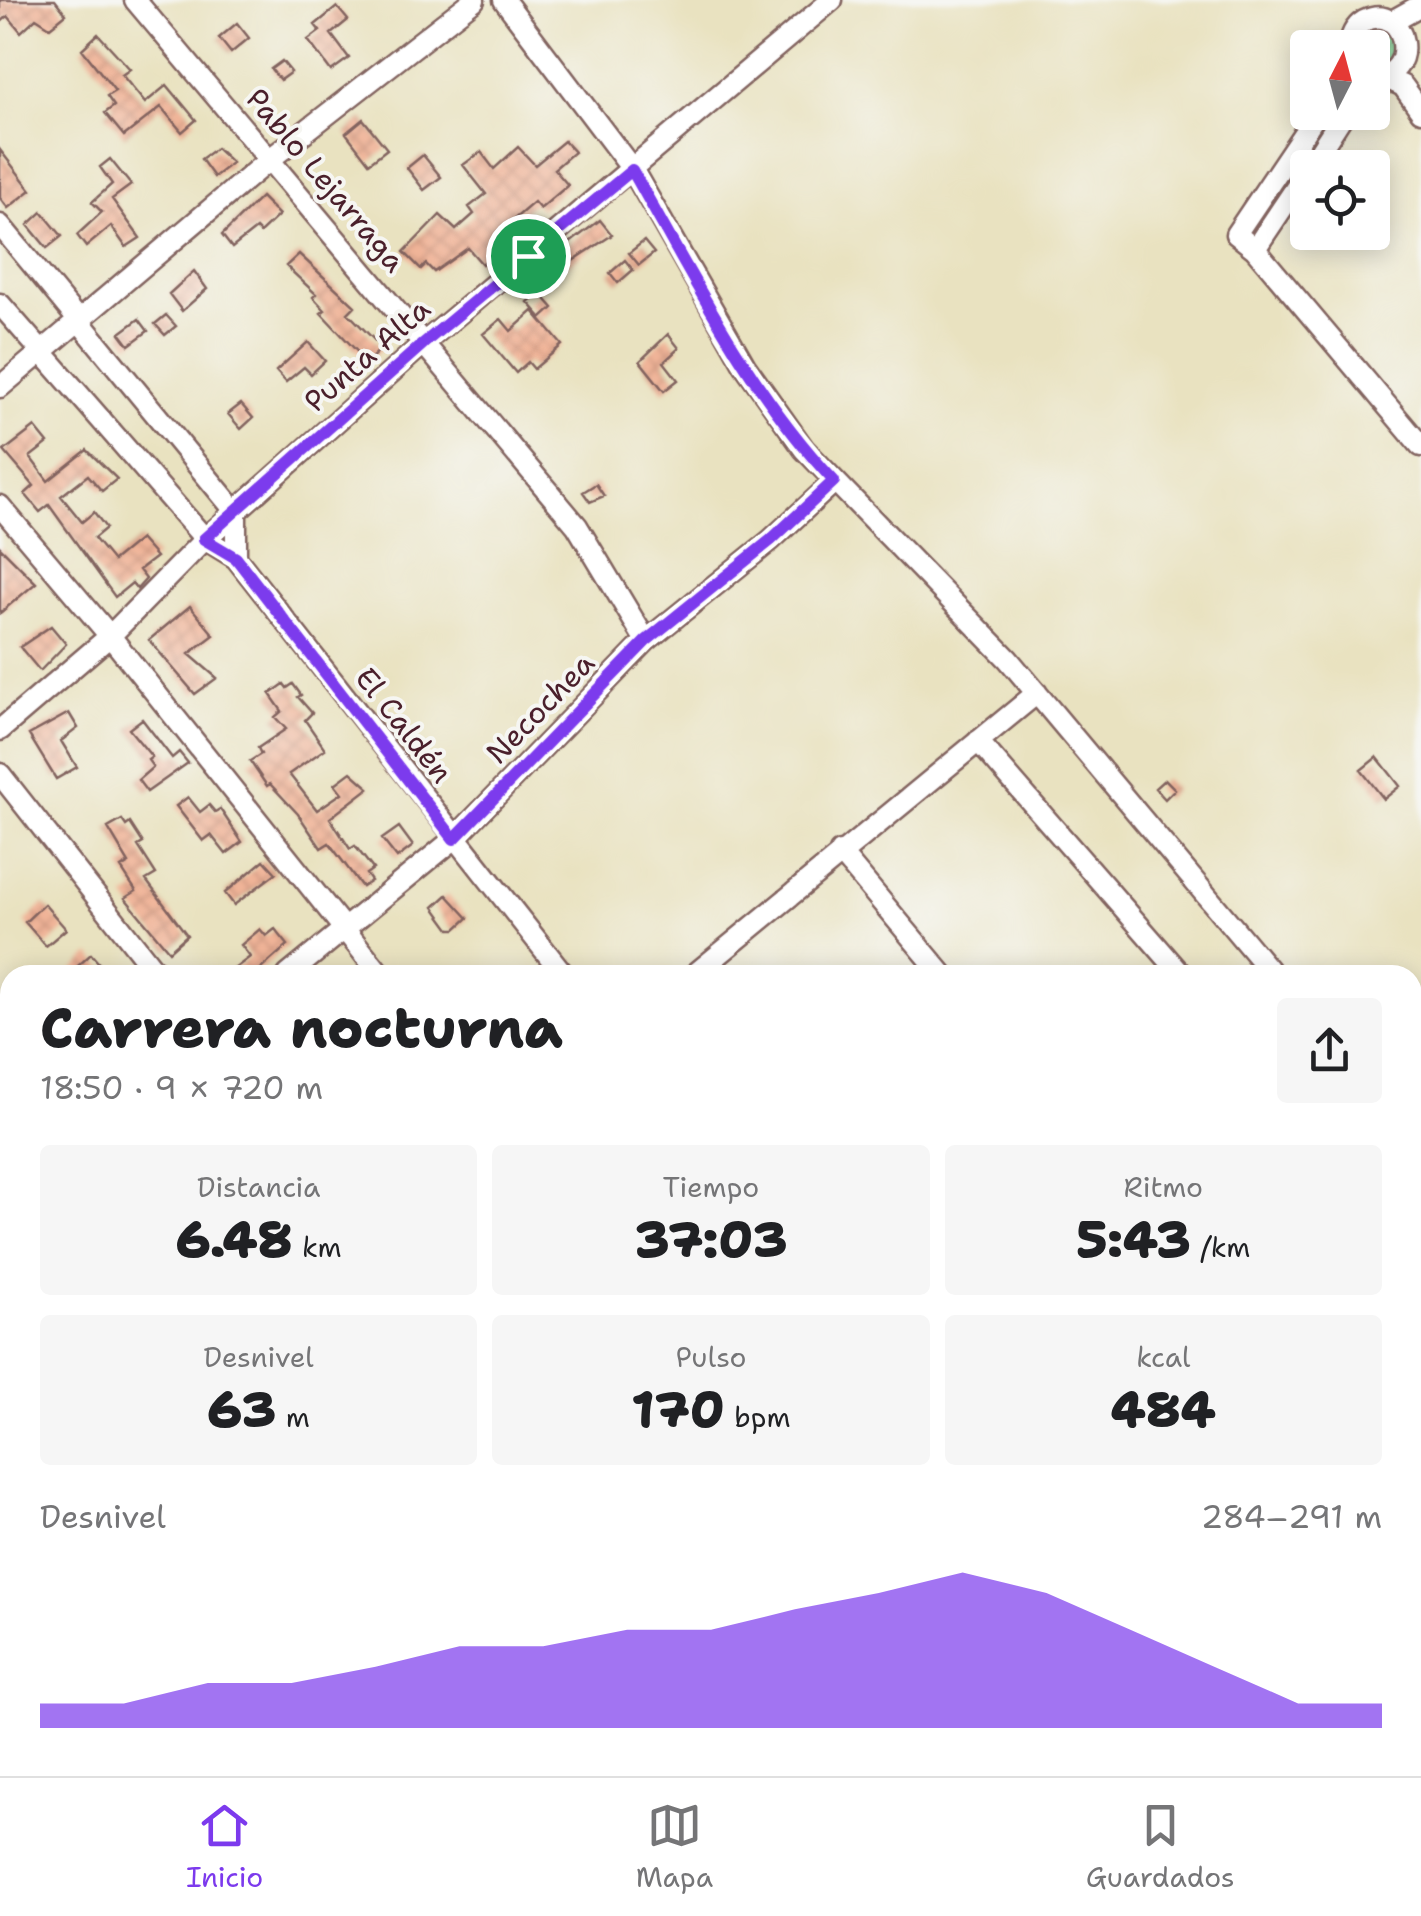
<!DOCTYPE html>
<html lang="es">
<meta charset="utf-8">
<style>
body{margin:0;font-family:"Shantell Sans",sans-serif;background:#f6f6f6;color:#202124;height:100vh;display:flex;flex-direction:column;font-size:38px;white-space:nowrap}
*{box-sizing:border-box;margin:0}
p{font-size:32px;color:#757577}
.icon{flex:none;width:55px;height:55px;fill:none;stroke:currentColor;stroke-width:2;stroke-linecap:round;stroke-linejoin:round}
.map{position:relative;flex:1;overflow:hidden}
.panel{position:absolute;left:0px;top:965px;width:1422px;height:812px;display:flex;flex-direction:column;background:#fff;border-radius:30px 30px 0 0;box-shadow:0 5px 25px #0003}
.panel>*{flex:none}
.needle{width:65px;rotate:6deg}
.controls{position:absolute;left:1290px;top:30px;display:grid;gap:20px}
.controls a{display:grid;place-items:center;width:100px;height:100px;border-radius:10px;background:#fff;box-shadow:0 5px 25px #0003;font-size:50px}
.pin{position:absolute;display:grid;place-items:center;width:85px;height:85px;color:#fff;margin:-42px;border:5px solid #fff;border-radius:50%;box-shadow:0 2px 10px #0007}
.round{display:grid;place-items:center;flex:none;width:105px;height:105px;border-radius:10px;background:#f6f6f6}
.head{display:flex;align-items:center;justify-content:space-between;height:170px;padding:0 40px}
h1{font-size:55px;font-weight:800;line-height:75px}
.metrics{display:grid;grid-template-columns:repeat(3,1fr);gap:15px;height:170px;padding:10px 40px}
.metrics div{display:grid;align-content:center;border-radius:10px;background:#f6f6f6;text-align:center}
.metrics b{font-size:50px;font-weight:800}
.metrics small{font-size:28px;font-weight:400}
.metrics p{font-size:28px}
.chart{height:280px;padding:20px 40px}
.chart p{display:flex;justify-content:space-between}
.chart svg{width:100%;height:180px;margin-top:10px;fill:#7c3aed;opacity:.7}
.menu{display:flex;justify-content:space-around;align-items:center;height:140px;border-top:2px solid #e0e0e0;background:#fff;font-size:28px;color:#757577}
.menu a{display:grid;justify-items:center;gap:5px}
.menu .selected{color:#7c3aed}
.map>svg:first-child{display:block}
.grass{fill:url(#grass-dots);stroke:#63765c;stroke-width:2.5}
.park{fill:url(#park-tufts);stroke:#63765c;stroke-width:2.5}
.building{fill:url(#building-cross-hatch)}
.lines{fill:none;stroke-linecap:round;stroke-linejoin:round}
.minor-casing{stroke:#82635f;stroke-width:25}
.path{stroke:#82635f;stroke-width:2.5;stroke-dasharray:2.5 8;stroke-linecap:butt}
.minor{stroke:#fff;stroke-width:20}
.route-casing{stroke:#fff;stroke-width:20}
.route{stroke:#7c3aed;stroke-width:12}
.labels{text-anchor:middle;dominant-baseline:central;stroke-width:8;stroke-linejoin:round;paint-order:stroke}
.street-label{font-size:30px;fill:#4a1f2b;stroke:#f6f6f2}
</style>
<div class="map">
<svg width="1421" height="1776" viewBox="0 0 1421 1776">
<defs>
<pattern id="grass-dots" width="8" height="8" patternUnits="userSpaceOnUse" patternTransform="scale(2.5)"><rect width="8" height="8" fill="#7ccd8e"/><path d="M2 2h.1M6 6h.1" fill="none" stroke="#68a674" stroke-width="1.8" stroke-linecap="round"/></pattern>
<pattern id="park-tufts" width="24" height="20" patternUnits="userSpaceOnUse" patternTransform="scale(2.5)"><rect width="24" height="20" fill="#7ccd8e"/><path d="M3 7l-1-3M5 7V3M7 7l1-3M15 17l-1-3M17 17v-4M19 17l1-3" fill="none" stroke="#68a674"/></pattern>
<pattern id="building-cross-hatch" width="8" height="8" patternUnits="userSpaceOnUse" patternTransform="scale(2.5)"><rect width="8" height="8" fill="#f0b498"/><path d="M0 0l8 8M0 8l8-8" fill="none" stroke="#cf9a83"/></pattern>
</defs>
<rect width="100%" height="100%" fill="#f6f6f2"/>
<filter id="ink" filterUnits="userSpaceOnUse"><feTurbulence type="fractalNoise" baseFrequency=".01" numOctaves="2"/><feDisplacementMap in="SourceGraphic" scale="20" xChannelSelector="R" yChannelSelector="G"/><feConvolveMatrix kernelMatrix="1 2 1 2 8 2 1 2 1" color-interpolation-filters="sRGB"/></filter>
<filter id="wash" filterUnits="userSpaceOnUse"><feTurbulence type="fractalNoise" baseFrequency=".0048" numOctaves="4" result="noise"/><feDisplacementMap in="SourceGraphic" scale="40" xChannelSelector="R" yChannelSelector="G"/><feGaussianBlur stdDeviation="2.25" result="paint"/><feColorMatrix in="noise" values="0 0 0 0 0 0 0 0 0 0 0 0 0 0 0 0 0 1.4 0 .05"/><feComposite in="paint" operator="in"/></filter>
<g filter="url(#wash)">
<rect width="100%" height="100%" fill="#e9e2c0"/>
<path class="grass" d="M1381 32 1393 40 1395 55 1378 67 1373 66 1372 48H1361L1367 36Z"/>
<path class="park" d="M617 1768H729L720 1776H624Z"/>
<g id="blocks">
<path class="building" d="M0 0H55L66 14 50 27 36 18 21 32 8 16 0 23Z
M337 7 348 20 331 34 349 58 331 71 308 40 320 31 315 25Z
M237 23 249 38 231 53 219 38Z
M98 34 130 69 122 75 145 103 167 85 196 120 182 132 161 107 124 136 105 113 114 106 107 96 115 91 82 49Z
M282 61 291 72 280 80 271 69Z
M363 119 387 149 369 163 346 133Z
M564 141 574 152 554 169 568 185 540 209 534 202 512 221 516 226 492 247 496 252 482 264 468 248 434 272 426 264 421 269 404 252 440 215 456 230 474 214 469 207 486 194 463 165 481 152 494 169 518 147 535 165Z
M216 148 232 163 214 177 201 159Z
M0 150 31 190 8 208 0 198Z
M423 155 441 177 424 190 407 168Z
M110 159 131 185 112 199 140 238 126 247 111 226 86 247 77 235 102 212 92 202 112 184 100 167Z
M261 197 279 215 260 233 256 229 232 248 222 235Z
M42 212 62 236 47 248 28 225Z
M600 220 612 235 568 264 558 252Z
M644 241 654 253 639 265 629 253Z
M299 254 355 306 348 313 382 348 367 362 321 313 325 310 313 297 316 294 286 266Z
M625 260 633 270 618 283 610 273Z
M194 271 207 289 182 311 169 294Z
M539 292 553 308 542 318 528 302Z
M533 311 562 345 534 369 528 362 516 373 483 334 501 319 511 331Z
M166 315 176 326 165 335 155 324Z
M139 319 148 331 129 345 120 333Z
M668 334 679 348 664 362 678 380 664 391 640 361Z
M308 342 325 361 311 374 304 367 286 382 276 371Z
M241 404 253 418 241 429 228 414Z
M35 427 48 443 30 457 48 481 87 450 117 479 102 491 88 475 61 496 82 522 94 512 106 528 94 538 113 561 140 539 156 557 139 570 146 579 137 589 132 583 115 597 49 505 40 512 25 494 34 486 4 451Z
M596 484 604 496 590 502 583 492Z
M0 547 36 583 0 613Z
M190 606 214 635 189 654 217 678 195 694 149 640Z
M51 626 66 644 40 671 20 647Z
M284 684 287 688 293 684 301 695 298 697 312 713 305 720 325 749 289 774 317 810 342 793 335 784 351 772 369 788 330 818 350 849 355 846 373 869 366 874 371 881 362 887 329 843 321 848 298 814 270 784 267 786 250 761 261 754 258 748 286 729 275 717 282 711 270 694Z
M69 713 78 728 61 741 77 767 56 779 29 735Z
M142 719 172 758 179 752 188 763 147 792 138 780 153 767 148 760 152 757 129 729Z
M1377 757 1400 786 1384 799 1361 770Z
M1165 779 1175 789 1165 799 1155 788Z
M188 797 200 812 209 805 215 812 220 809 242 842 226 854 211 835 203 841 176 806Z
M122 820 126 826 130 823 143 843 138 846 156 874 146 880 187 935 169 951 125 898 136 891 121 868 129 863 108 828Z
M399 827 413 846 397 858 382 839Z
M264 860 276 873 234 905 225 893Z
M447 895 468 918 456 929H450L434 907Z
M44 904 66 929 46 946 25 922Z
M260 929 266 936 275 929 288 945 254 975H226L250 957 241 945Z
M91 954 104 969 97 975H68Z"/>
</g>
</g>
<g filter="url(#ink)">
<use href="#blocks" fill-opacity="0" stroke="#82635f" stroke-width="2.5"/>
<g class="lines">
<defs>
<path id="minor" d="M135 0 577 526 646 641
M504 0 632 169 745 366 804 449 1008 659 1273 975
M1394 20 1421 5
M1349 48C1351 36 1354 27 1364 21 1408 0 1421 79 1372 77
M1384 77 1403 86 1421 111
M1318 112 1236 234 1255 249 1421 446
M1309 168 1345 112
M0 225 236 512V558
M1255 249 1308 170
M0 304 205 539 236 558 564 975
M0 387 270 159 474 0
M0 506 110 636 381 975
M0 730 110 636 205 539 424 343 832 0
M978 741 1182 975
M0 774 158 975
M840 852 943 975
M288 975 454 839 646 641 771 540 835 481
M694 975 1037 693
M1412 1119 1421 1126
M0 1217 10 1209
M0 1331 10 1343
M1412 1363H1421
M1412 1523 1421 1532
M0 1604 10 1596
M0 1672 10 1685
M76 1768 82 1776
M364 1768 371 1776
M600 1768 607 1776
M817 1768 824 1776
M1191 1768 1198 1776
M254 1776 263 1768
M740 1776 750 1768
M1089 1776 1099 1768"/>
</defs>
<use href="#minor" class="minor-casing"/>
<path class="path" d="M627 1768V1776"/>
<use href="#minor" class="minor"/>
</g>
</g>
<g class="lines" filter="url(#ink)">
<defs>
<path id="route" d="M632 170C693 277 749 391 834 481L771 540 646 641 454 839 236 558 204 539 424 343Z"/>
</defs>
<use href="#route" class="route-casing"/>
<use href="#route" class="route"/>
</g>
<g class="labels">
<g class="street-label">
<text transform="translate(326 180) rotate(50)">Pablo Lejarraga</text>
<text transform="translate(367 355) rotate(-41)">Punta Alta</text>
<text transform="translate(540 708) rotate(-46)">Necochea</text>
<text transform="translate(404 725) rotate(52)">El Caldén</text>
</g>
</g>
</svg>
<div class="controls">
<a><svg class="needle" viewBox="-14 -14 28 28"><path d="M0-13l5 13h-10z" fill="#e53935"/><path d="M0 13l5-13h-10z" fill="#757577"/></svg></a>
<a><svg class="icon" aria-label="locate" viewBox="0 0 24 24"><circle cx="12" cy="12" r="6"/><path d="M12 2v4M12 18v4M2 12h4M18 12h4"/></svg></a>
</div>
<div class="pin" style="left:528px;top:256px;background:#1e9e55"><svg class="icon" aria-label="arrive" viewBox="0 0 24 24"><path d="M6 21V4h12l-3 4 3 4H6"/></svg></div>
<section class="panel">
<div class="head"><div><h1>Carrera nocturna</h1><p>18:50 · 9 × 720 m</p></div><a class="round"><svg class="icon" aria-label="share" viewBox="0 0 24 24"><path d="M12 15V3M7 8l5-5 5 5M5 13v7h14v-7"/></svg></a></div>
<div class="metrics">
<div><p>Distancia</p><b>6.48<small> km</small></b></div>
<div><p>Tiempo</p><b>37:03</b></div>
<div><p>Ritmo</p><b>5:43<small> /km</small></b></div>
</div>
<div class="metrics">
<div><p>Desnivel</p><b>63<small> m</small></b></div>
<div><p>Pulso</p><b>170<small> bpm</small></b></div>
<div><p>kcal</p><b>484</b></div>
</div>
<div class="chart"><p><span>Desnivel</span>284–291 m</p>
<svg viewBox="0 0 160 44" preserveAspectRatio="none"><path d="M0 44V38L10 38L20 33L30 33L40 29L50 24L60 24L70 20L80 20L90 15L100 11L110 6L120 11L130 20L140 29L150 38L160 38V44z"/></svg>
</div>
</section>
</div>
<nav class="menu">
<a class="selected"><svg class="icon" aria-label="home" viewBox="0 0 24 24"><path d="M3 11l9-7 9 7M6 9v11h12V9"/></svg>Inicio</a>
<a><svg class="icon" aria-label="map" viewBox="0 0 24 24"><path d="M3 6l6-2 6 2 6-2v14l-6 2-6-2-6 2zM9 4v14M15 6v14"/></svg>Mapa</a>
<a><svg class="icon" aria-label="saved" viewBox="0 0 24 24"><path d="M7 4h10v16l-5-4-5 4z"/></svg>Guardados</a>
</nav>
